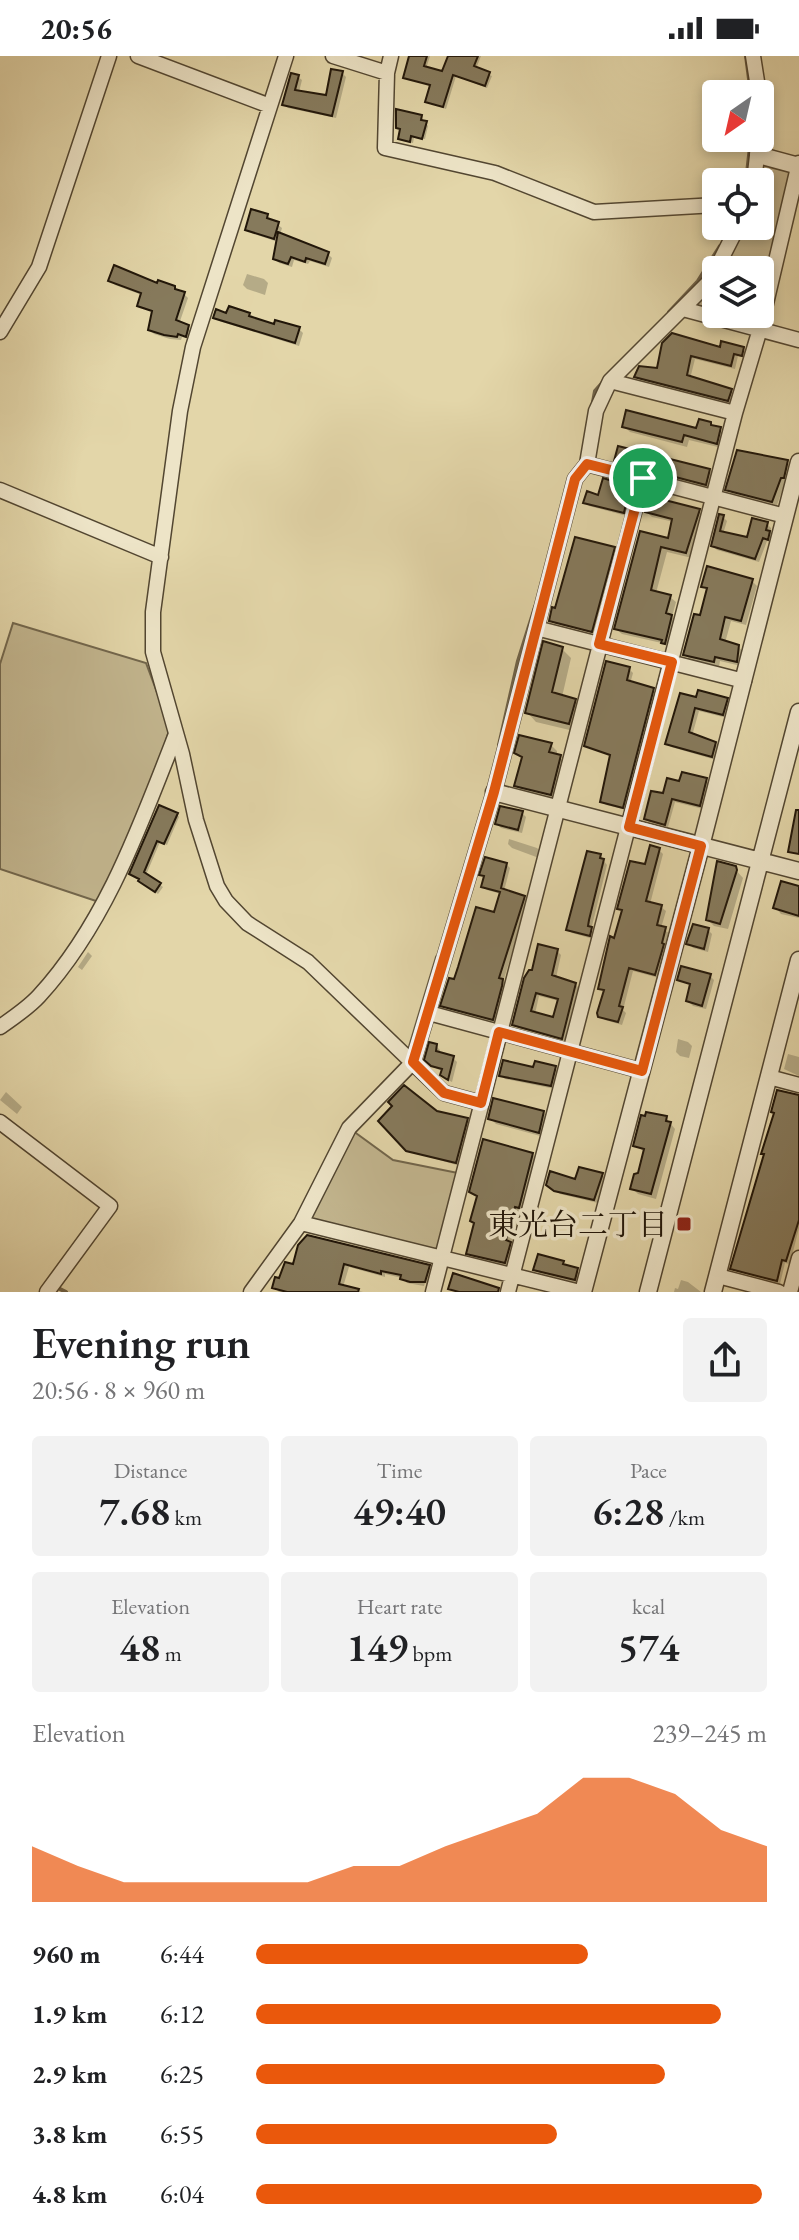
<!DOCTYPE html>
<meta charset="utf-8">
<style>
body{margin:0;font-family:"EB Garamond","Noto Serif JP",serif;background:#f2f2f2;color:#202124;height:100vh;display:flex;flex-direction:column;font-size:30px;white-space:nowrap}
*{box-sizing:border-box;margin:0}
p{font-size:26px;color:#757577}
.icon{flex:none;width:44px;height:44px;fill:none;stroke:currentColor;stroke-width:2;stroke-linecap:round;stroke-linejoin:round}
.map{position:relative;height:1236px;overflow:hidden}
.sheet{display:flex;flex-direction:column;background:#fff;flex:1}
.sheet>*{flex:none}
.needle{width:52px;rotate:214deg}
.fabs{position:absolute;left:702px;top:24px;display:grid;gap:16px}
.fabs a{display:grid;place-items:center;width:72px;height:72px;border-radius:8px;background:#fff;box-shadow:0 4px 12px #0003;font-size:40px}
.pin{position:absolute;display:grid;place-items:center;width:68px;height:68px;color:#fff;margin:-34px;border:4px solid #fff;border-radius:50%;box-shadow:0 2px 8px #0007}
.round{display:grid;place-items:center;flex:none;width:84px;height:84px;border-radius:8px;background:#f2f2f2}
.head{display:flex;align-items:center;justify-content:space-between;height:136px;padding:0 32px}
h1{font-size:44px;font-weight:600;line-height:60px}
.metrics{display:grid;grid-template-columns:repeat(3,1fr);gap:12px;height:136px;padding:8px 32px}
.metrics div{display:grid;align-content:center;border-radius:8px;background:#f2f2f2;text-align:center}
.metrics b{font-size:40px;font-weight:600}
.metrics small{font-size:22px;font-weight:400}
.metrics p{font-size:22px}
.chart{height:224px;padding:16px 32px}
.chart p{display:flex;justify-content:space-between}
.chart svg{width:100%;height:144px;margin-top:8px;fill:#ea580c;opacity:.7}
ul{padding:0 32px;list-style:none;font-size:26px}
li{display:grid;grid-template-columns:128px 96px 1fr;align-items:center;height:60px}
li i{height:20px;border-radius:10px;background:#ea580c}
.status{display:flex;justify-content:space-between;align-items:center;height:56px;padding:0 40px;background:#fff;direction:ltr}
.status svg{height:22px;fill:currentColor}
.map>svg:first-child{display:block}
.green{fill:#c2b58e;stroke:#72664c;stroke-width:2;fill-rule:evenodd}
.shadow{fill:#0003;fill-rule:evenodd}
.lines{fill:none;stroke-linecap:round;stroke-linejoin:round}
.stream{stroke:#6e6249;stroke-width:4}
.building{fill:#867a5c;stroke:#211609;stroke-width:2;fill-rule:evenodd}
.minor-casing{stroke:#524631;stroke-width:17}
.tertiary-casing{stroke:#524631;stroke-width:19}
.minor{stroke:#ede4c7;stroke-width:14}
.tertiary{stroke:#ede4c7;stroke-width:16}
.route-casing{stroke:#fff;stroke-width:16}
.route{stroke:#ea580c;stroke-width:10}
.poi-dot{fill:#8f2418;stroke:#ede4c7;stroke-width:3}
.labels{text-anchor:middle;dominant-baseline:central;stroke-width:7;stroke-linejoin:round;paint-order:stroke}
.poi-label{font-size:30px;fill:#211609;stroke:#ede4c7;text-anchor:end}
</style>
<div class="status"><b>20:56</b><svg viewBox="0 0 49 12"><path d="M0 12V9h3v3zM5 12V6h3v6zM10 12V3h3v9zM15 12V0h3v12zM26 1h20v11H26zM47 4h2v5h-2z"/></svg></div>
<div class="map">
<svg width="799" height="1236" viewBox="0 0 799 1236">
<rect width="100%" height="100%" fill="#e3d6a9"/>
<filter id="stains"><feTurbulence type="fractalNoise" baseFrequency=".0025" numOctaves="4"/><feColorMatrix values="0 0 0 0 .2 0 0 0 0 .09 0 0 0 0 .02 0 0 0 .5 -.17"/></filter>
<radialGradient id="worn" r=".72"><stop offset=".6" stop-color="#630" stop-opacity="0"/><stop offset="1" stop-color="#630" stop-opacity=".3"/></radialGradient>
<path class="green" d="M758 99 798 109 760 273 683 253 738 170H760ZM716 214H760V258H716Z
M13 567 146 607 170 671 153 728 99 846 0 813V608Z
M349 1072 393 1104 463 1118 441 1202 301 1167Z"/>
<path class="shadow" d="M411 0H430L426 13 444 18 450 0H481L476 13 492 20 487 32 456 20 446 53 427 45 432 30 405 21Z
M342 17 346 21 336 62 288 52 284 48 298 21 302 24 299 36 328 41Z
M421 61 428 70 425 83 414 82 413 87 403 85 400 82 401 75 398 71Z
M267 160 282 172 280 179 328 198 332 202 329 211 310 205 308 208 294 204 292 211 279 207 275 203 278 186 251 177 247 173Z
M247 218 264 223 268 227 265 239 247 233 243 229Z
M111 225 174 232 184 238 188 242 179 268 192 275 190 283 182 281 181 284 170 283 154 278 150 274 154 257 139 249 142 239 115 229Z
M249 258 275 270 299 273 303 277 299 290 219 265 215 261Z
M664 288 743 293 747 297 746 302 738 300 735 313 695 303 690 323 731 335 735 339 732 348 640 324 636 320 658 314Z
M710 368 726 379 722 392 689 384 687 391 630 376 624 370 698 374Z
M616 404 709 414 716 421 713 434 623 411Z
M787 406 791 410 777 449 732 438 728 433Z
M621 429 625 433 623 439 631 444 627 460 589 450 586 446Z
M699 455 704 460 692 502 667 496 656 537 670 541 676 546 672 561 677 566 669 592 666 588 622 578 616 573 641 477 669 484 674 466 652 461 647 456Z
M723 461 727 465 723 478 749 484 767 468 771 472V486L767 485 759 506 717 494 713 490Z
M614 492 618 496 596 578 555 568 551 564Z
M752 525 757 530 746 569 731 565 725 587 738 591 744 596 741 610 720 605 719 611 690 604 685 598 701 562 708 535 703 530Z
M562 593 571 602 562 641 575 644 584 654 578 676 536 666 527 656Z
M629 613 633 617 630 628 653 634 657 638 627 754 606 749 602 745 612 701 586 689Z
M726 643 731 648 727 662 699 655 692 680 715 687 719 692 716 704 671 691 667 687 697 644Z
M551 689 557 695V700L567 707 557 745 523 736 516 729 523 703 517 697Z
M706 724 709 728 703 753 675 746 668 771 649 766 646 763 665 739 681 728Z
M522 757 526 761 522 777 501 772 497 768Z
M177 758 179 761 167 789 160 786 146 819 163 831 158 838 131 818Z
M509 783 537 792 541 796 539 802 512 792 508 788Z
M658 793 663 798 650 848 661 851 666 855 661 872 669 877 667 894 659 922 633 915 623 954 626 957 622 969 605 964 600 959 605 937 600 932 623 856 620 852Z
M600 800 607 809 591 874 595 877 593 883 572 877 568 873Z
M506 808 510 812 504 835 524 841 528 845 503 926 506 929 497 967 447 953 443 949 495 858 501 838 487 834 483 830 485 822 482 819Z
M734 812 743 822 728 873 714 870 708 864Z
M799 832V862L781 858 775 851Z
M708 874 712 878 708 896 693 892 689 888Z
M557 895 561 899 556 922 575 928 579 932 566 985 518 972 515 968ZM539 940 559 945 555 963 535 958Z
M88 896 92 900 82 914 78 911Z
M710 920 714 924 706 953 693 950 689 946 692 930 679 923Z
M678 983 688 986 692 990 689 1002 680 1000 676 996Z
M436 990 440 994 439 998 453 1002 457 1006 452 1026 446 1023 443 1015 437 1013 426 1003Z
M788 998 799 1001V1020L784 1013Z
M555 1012 559 1016 555 1033 505 1023 501 1019Z
M6 1036 22 1051 17 1058 0 1044Z
M799 1040V1172L790 1208 785 1207 780 1228 737 1216 733 1212Z
M543 1056 549 1062 544 1081 496 1068 490 1062Z
M437 1057 467 1063 471 1067 460 1110 412 1096Z
M666 1062 675 1073 656 1143 638 1138 633 1133 640 1119 646 1096 635 1090Z
M532 1098 537 1103 524 1156 520 1155 511 1188 515 1192 510 1211 473 1202 468 1197 476 1169 478 1142 471 1136Z
M602 1119 606 1122 598 1147 560 1138 552 1132Z
M299 1190 429 1211 433 1215 429 1229 425 1227 424 1230 407 1227 402 1222 385 1218V1221L349 1211 343 1231 363 1236H279L274 1231 294 1211Z
M563 1207 581 1218 579 1227 540 1218 536 1214Z
M681 1224 688 1226 701 1236H674L675 1232 678 1233Z"/>
<g class="lines">
<path class="stream" d="M746 0 751 38
M746 126 751 82
M669 256 698 225 720 190
M593 346 595 335 603 326
M499 689 518 605 535 551
M409 994 437 901
M56 1231 66 1236"/>
</g>
<path class="building" d="M409 0H427L424 10 442 15 448 0H478L474 10 490 16 485 30 453 19 443 51 425 46 430 29 403 22Z
M331 13 343 15 332 60 282 49 291 17 299 19 295 34 326 39Z
M396 53 422 59 421 64 427 65 422 83 411 80 410 86 398 83 400 73 396 72Z
M251 153 268 158 267 162 279 166 274 183 245 174Z
M278 176 329 196 325 208 306 202 305 206 291 201 288 208 273 203Z
M114 209 157 227 158 224 175 230V233L185 236 176 264 189 269 186 281 178 278 177 281 164 279 148 274 152 255 137 250 141 237 108 225Z
M229 250 250 257 249 260 274 268 275 264 300 271 295 287 213 262 216 253 226 257Z
M672 277 720 291 721 285 744 291 742 300 734 298 731 310 691 300 687 319 732 333 728 345 634 321 639 310 657 312 662 287Z
M626 354 696 372 699 363 711 366V369L721 371 717 388 684 379 682 386 622 371Z
M618 390 710 413 706 429 614 405Z
M737 394 788 404 784 422H781L772 446 725 434Z
M603 422 622 428 620 436 628 438 624 457 583 447 587 435 598 439Z
M649 440 700 453 686 497 661 491 651 534 671 539 666 557 672 559 665 588 661 587 662 584 614 573 640 475 668 482 672 463 645 456Z
M719 458 724 459 720 475 747 481 752 462 768 466 766 474 770 475 768 484 763 482 755 503 711 490Z
M575 481 615 491 592 576 549 565 552 551 555 552Z
M707 510 753 523 741 565 725 561 720 583 739 589 737 606 715 601 714 606 683 599 694 558 700 559 707 532 701 531Z
M543 585 563 591 552 636 576 643 569 668 525 657Z
M606 605 630 611 627 624 654 632 623 752 600 746 610 699 584 690Z
M698 634 728 642 723 659 695 652 689 676 716 686 712 701 665 688 680 637 696 641Z
M519 679 552 687 549 696 561 699 551 739 514 730 522 701 514 697Z
M682 716 707 722 700 750 672 743 665 769 644 763 651 735 663 737 667 722 679 725Z
M159 749 178 757 164 788 157 785 144 816 161 827 155 836 138 825 139 823 129 818Z
M500 750 523 755 518 774 495 768Z
M796 754H799V798L788 796Z
M650 789 660 792 646 845 662 849 657 869 666 871 662 887 664 888 655 919 629 912 619 950 623 951 618 966 598 961 597 957 604 934 598 933 610 880 614 882 622 854 617 853 630 805 645 808Z
M587 795 601 798 600 802 604 803 589 864 588 870 592 871 590 880 566 874Z
M485 801 507 807 501 832 525 840 499 922 503 923 502 930 493 964 440 950 449 922 454 923 458 911 476 851 494 856 500 836 481 831 484 820 479 819Z
M717 805 736 810 737 814 720 868 706 864Z
M781 825 799 830V860L773 852Z
M693 868 709 872 704 893 686 888Z
M538 888 558 893 552 919 576 927 562 983 512 969 524 922 529 914H532ZM536 937 558 943 553 961 531 955Z
M681 910 711 918 702 950 686 945 690 928 677 924Z
M429 986 437 988 436 995 454 1000 448 1024 440 1019 442 1013 431 1010 424 1004Z
M503 1004 533 1011 535 1005 556 1010 551 1030 499 1020Z
M404 1029 437 1055 468 1062 456 1107 406 1095 378 1065 392 1050 388 1046Z
M777 1034 799 1039V1164L786 1205 782 1204 777 1225 730 1213 764 1098H761L774 1057 771 1056Z
M493 1042 544 1055 539 1077 488 1063Z
M646 1056 667 1060 666 1065 671 1066 651 1138 630 1133 634 1118 638 1117 644 1093 633 1090 641 1059 645 1060Z
M483 1083 533 1097 519 1152 515 1151 506 1184 511 1186 505 1207 466 1198 474 1167 470 1165 477 1140 469 1136Z
M579 1111 603 1117 594 1144 554 1135 546 1129 550 1115 575 1123Z
M307 1179 430 1209 425 1226H410L400 1223 401 1219 381 1215V1218L344 1208 339 1228 359 1233 358 1236H287L272 1232 275 1221 279 1222 285 1206 293 1208 298 1189Z
M538 1198 564 1205 563 1208 578 1212 575 1224 533 1214Z
M453 1217 499 1232 498 1236H459L448 1233Z"/>
<g class="lines">
<defs>
<path id="minor" d="M138 0 270 50
M286 0 193 291 180 355 153 556V596L182 698 196 764 217 830 226 845 247 867 308 906 444 1037 481 1047
M333 0 387 17 391 0
M753 0 759 38
M387 17 385 92 495 117 594 156 716 149
M760 41V58
M754 126 759 82
M683 253 799 284
M0 276 39 211 109 0
M610 325 735 357
M587 408 785 460
M0 434 161 501
M536 572 744 625
M429 957 642 1015
M0 971C13 962 28 952 39 940 106 867 140 770 176 678
M769 1021 799 1029
M0 1066 110 1150 47 1236
M301 1167 580 1236
M718 1220 779 1236
M251 1236 301 1167 349 1072 413 1006 494 736 575 423 587 408 596 355 610 325 710 225 738 170
M433 1236 643 422
M508 1236 735 357 760 273 799 107
M790 1236 799 1202"/>
<path id="tertiary" d="M758 99 799 110
M494 736 799 815
M583 1236 701 790 799 406
M648 1236 799 656
M713 1236 799 904"/>
</defs>
<use href="#minor" class="minor-casing"/>
<use href="#tertiary" class="tertiary-casing"/>
<use href="#minor" class="minor"/>
<use href="#tertiary" class="tertiary"/>
</g>
<g class="lines">
<defs>
<path id="route" d="M587 408 643 422 599 588 672 606 629 771 701 790 642 1015 499 976 481 1047 444 1037 413 1006 494 736 575 423Z"/>
</defs>
<use href="#route" class="route-casing"/>
<use href="#route" class="route"/>
</g>
<rect class="poi-dot" x="676" y="1160" width="16" height="16" rx="4"/>
<g class="labels">
<g class="poi-label">
<text x="668" y="1168">東光台二丁目</text>
</g>
</g>
<rect width="100%" height="100%" filter="url(#stains)"/>
<rect width="100%" height="100%" fill="url(#worn)"/>
</svg>
<div class="fabs">
<a><svg class="needle" viewBox="-14 -14 28 28"><path d="M0-13l5 13h-10z" fill="#e53935"/><path d="M0 13l5-13h-10z" fill="#757577"/></svg></a>
<a><svg class="icon" aria-label="locate" viewBox="0 0 24 24"><circle cx="12" cy="12" r="6"/><path d="M12 2v4M12 18v4M2 12h4M18 12h4"/></svg></a>
<a><svg class="icon" aria-label="layers" viewBox="0 0 24 24"><path d="M12 4l9 5-9 5-9-5zM3 14l9 5 9-5"/></svg></a>
</div>
<div class="pin" style="left:643px;top:422px;background:#1e9e55"><svg class="icon" aria-label="arrive" viewBox="0 0 24 24"><path d="M6 21V4h12l-3 4 3 4H6"/></svg></div>
</div>
<section class="sheet">
<div class="head"><div><h1>Evening run</h1><p>20:56 · 8 × 960 m</p></div><a class="round"><svg class="icon" aria-label="share" viewBox="0 0 24 24"><path d="M12 15V3M7 8l5-5 5 5M5 13v7h14v-7"/></svg></a></div>
<div class="metrics">
<div><p>Distance</p><b>7.68<small> km</small></b></div>
<div><p>Time</p><b>49:40</b></div>
<div><p>Pace</p><b>6:28<small> /km</small></b></div>
</div>
<div class="metrics">
<div><p>Elevation</p><b>48<small> m</small></b></div>
<div><p>Heart rate</p><b>149<small> bpm</small></b></div>
<div><p>kcal</p><b>574</b></div>
</div>
<div class="chart"><p><span>Elevation</span>239–245 m</p>
<svg viewBox="0 0 160 44" preserveAspectRatio="none"><path d="M0 44V27L10 33L20 38L30 38L40 38L50 38L60 38L70 33L80 33L90 27L100 22L110 17L120 6L130 6L140 11L150 22L160 27V44z"/></svg>
</div>
<ul>
<li><b>960 m</b>6:44<i style="width:65%"></i></li>
<li><b>1.9 km</b>6:12<i style="width:91%"></i></li>
<li><b>2.9 km</b>6:25<i style="width:80%"></i></li>
<li><b>3.8 km</b>6:55<i style="width:59%"></i></li>
<li><b>4.8 km</b>6:04<i style="width:99%"></i></li>
</ul>
</section>
